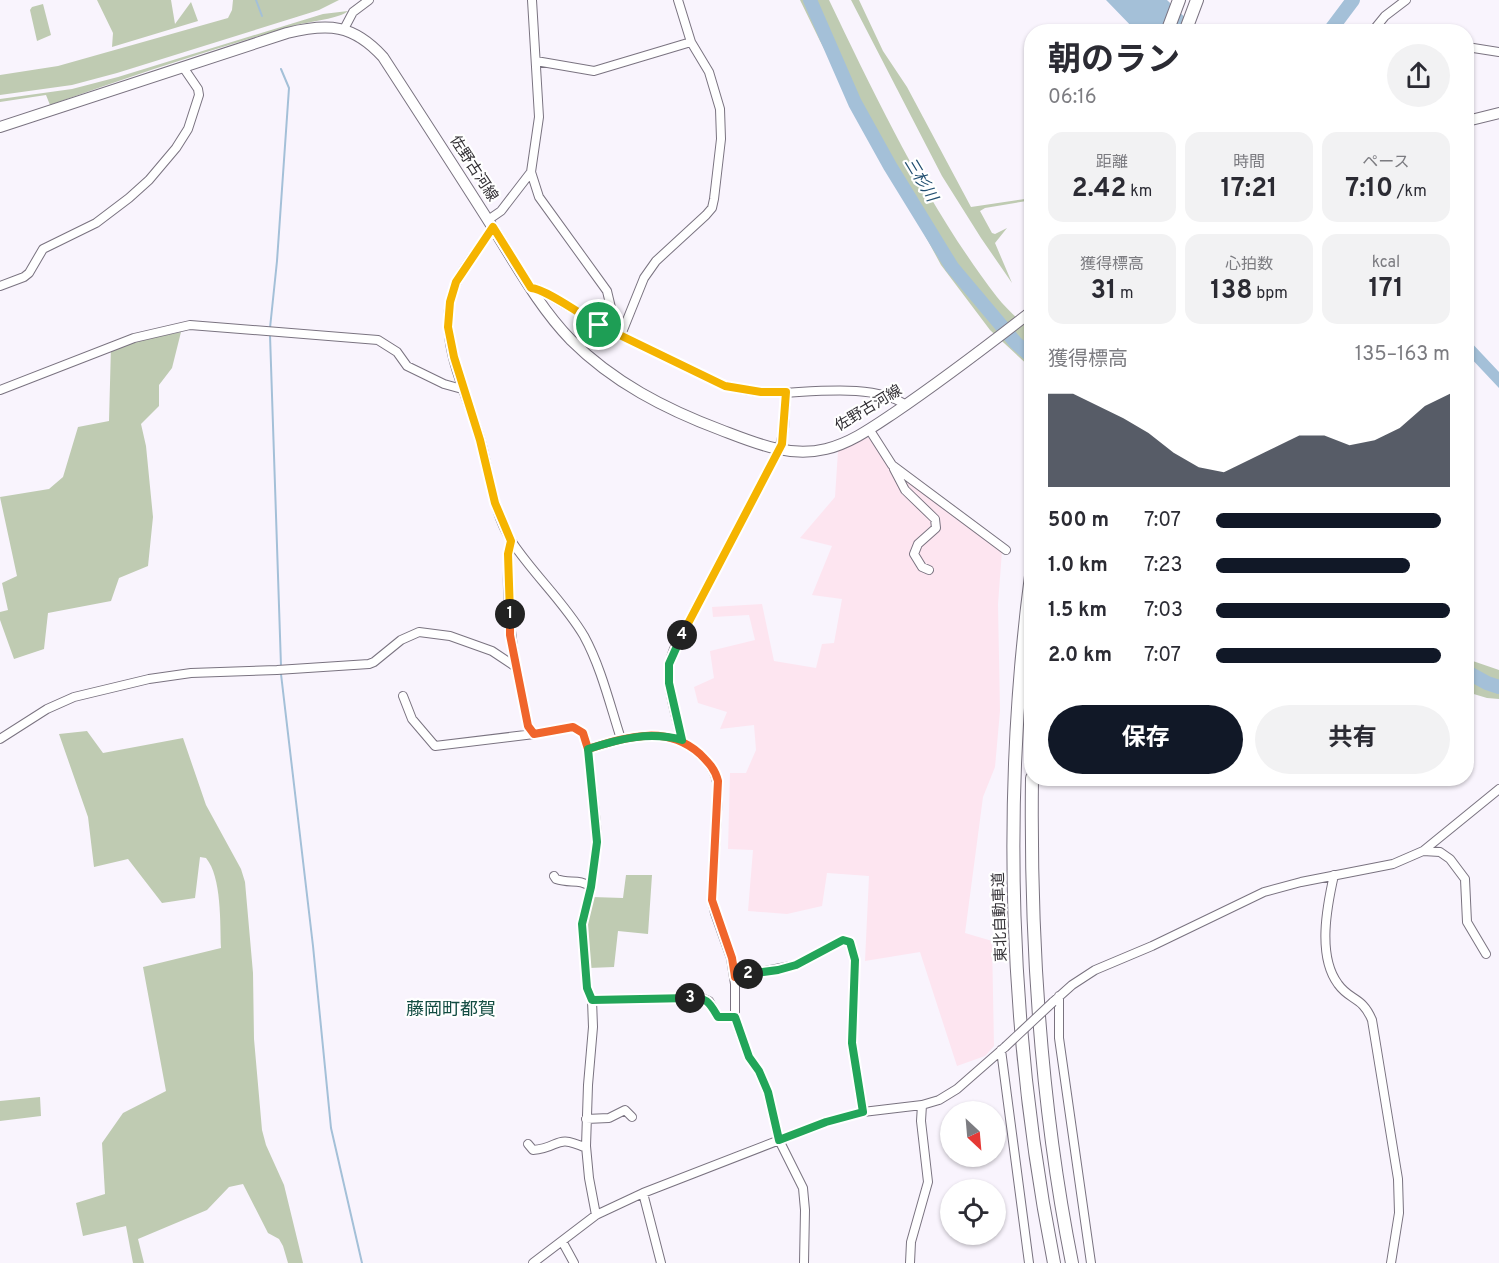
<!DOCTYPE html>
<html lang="ja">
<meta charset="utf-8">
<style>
body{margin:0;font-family:Overpass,"Noto Sans JP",sans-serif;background:#f2f2f3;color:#2b2b33;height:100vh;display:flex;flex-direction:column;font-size:22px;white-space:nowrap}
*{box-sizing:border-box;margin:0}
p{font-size:20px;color:#7c7c81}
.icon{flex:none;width:33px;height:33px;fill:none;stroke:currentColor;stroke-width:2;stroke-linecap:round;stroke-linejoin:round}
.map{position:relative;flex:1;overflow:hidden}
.details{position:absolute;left:1024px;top:24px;width:450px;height:762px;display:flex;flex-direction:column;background:#fff;border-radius:24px;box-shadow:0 2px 4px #0004}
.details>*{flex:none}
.needle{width:39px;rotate:154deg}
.fabs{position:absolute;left:940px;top:1101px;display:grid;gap:12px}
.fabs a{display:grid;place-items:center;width:66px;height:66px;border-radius:50%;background:#fff;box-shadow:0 2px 4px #0004;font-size:30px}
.pin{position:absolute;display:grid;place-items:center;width:51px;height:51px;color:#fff;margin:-26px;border:3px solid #fff;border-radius:50%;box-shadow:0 2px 6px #0007}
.km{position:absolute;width:30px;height:30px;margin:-15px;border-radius:50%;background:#222;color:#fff;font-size:16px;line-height:30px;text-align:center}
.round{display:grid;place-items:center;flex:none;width:63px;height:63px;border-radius:32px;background:#f2f2f3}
.head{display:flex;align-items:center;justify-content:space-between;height:102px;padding:0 24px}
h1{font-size:33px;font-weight:700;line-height:45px}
.figures{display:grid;grid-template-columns:repeat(3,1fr);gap:9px;height:102px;padding:6px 24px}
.figures div{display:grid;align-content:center;border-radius:15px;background:#f2f2f3;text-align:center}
.figures b{font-size:26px;font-weight:700}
.figures small{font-size:16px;font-weight:400}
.figures p{font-size:16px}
.chart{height:168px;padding:12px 24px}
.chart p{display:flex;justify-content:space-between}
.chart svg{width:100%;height:108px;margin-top:6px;fill:#111827;opacity:.7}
.primary-button{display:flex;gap:12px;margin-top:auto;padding:12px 24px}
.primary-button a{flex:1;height:69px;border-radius:36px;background:#111827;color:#fff;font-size:24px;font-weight:700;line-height:69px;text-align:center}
.primary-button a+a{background:#f2f2f3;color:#2b2b33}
ul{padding:0 24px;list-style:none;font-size:20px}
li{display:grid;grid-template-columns:96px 72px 1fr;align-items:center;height:45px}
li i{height:15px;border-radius:8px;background:#111827}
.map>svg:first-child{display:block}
.industrial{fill:#fde5f0}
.green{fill:#bfcbb2}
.water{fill:#a4c0d8}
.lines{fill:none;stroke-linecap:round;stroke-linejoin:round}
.stream{stroke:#a4c0d8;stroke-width:2}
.river{stroke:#a4c0d8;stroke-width:14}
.minor-casing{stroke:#7a7380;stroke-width:10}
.major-casing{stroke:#7a7380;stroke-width:12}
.highway-casing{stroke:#7a7380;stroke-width:14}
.minor{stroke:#fff;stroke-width:8}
.major{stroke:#fff;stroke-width:10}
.highway{stroke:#fff;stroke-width:12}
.minor-bridge-casing{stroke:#7a7380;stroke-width:10;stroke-linecap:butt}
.minor-bridge{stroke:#fff;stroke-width:8}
.split-1-casing{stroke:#fff;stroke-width:12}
.split-2-casing{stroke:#fff;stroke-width:12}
.split-3-casing{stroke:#fff;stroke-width:12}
.split-4-casing{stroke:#fff;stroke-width:12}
.split-5-casing{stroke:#fff;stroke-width:12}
.split-1{stroke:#f5b400;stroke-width:8}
.split-2{stroke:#f0652b;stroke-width:8}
.split-3{stroke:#22a559;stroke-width:8}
.split-4{stroke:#22a559;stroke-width:8}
.split-5{stroke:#f5b400;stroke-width:8}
.labels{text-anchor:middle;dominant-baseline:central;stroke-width:4.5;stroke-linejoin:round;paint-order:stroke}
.street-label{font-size:15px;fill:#312e33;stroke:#fff}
.water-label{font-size:16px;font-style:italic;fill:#224f71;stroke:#fff}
.quarter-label{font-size:18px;fill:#134c42;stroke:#fff}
</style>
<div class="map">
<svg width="1499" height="1263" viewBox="0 0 1499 1263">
<rect width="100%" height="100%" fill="#f9f4fd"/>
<path class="industrial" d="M864 438H870L890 469 1002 551 998 604 1000 711 995 767 983 797 965 933 992 941 994 1046 985 1056 957 1066 920 952 865 961 869 876 827 873 822 906 787 914 748 911 753 850 728 849 730 773H746L756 750 754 725 720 729 727 712 698 703 694 687 714 678 710 651 755 640 749 615 713 617 712 607 762 604 774 661 816 668 822 644 834 643 842 599 812 595 832 546 800 538 835 497 838 451Z"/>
<path class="green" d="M97 0H171L175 24 191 2 198 21 112 47 113 33Z
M233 0H339L319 10 117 73 72 85 0 95V75L58 66 228 18 232 10Z
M800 0H829C878 102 928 207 997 297 1007 310 1021 321 1032 333V369L990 330 941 265 820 41Z
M851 0H859L883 51 907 87 971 207 1032 198V200L985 208 980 211 992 233 995 234 1007 228 995 243 1012 283 981 238 942 176Z
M43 4 51 35 37 41 30 10 32 7Z
M348 11C341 18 309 22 296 25 213 49 131 76 50 105L46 95 0 102V99L72 89 118 77 323 14Z
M181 332 172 368 159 385V406L141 424 146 446 153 517 148 566 119 578 111 601 48 613 44 649 14 659 0 620V612L8 610 2 583 17 576 0 497 49 489 63 477 78 427 109 421 111 346Z
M1467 659 1499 670V699L1487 698 1467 692Z
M87 731 103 753 183 738 206 805 241 869 245 882 253 973 254 1039 262 1130 266 1145 284 1185 303 1263H288L283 1246 279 1239 268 1233 243 1184 229 1187 207 1210 138 1239 144 1263H133L126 1226 83 1236 76 1203 105 1194 102 1143 123 1113 166 1091 143 967 221 948C220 924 222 877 206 858L200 857 195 898 162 903 128 859 94 867 88 817 59 734Z
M626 875H652L648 934 618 931 614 967 589 968 585 926 592 897 623 898Z
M40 1097 41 1116 0 1121V1101Z"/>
<path class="water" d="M1106 0H1167L1199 31H1136Z
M1467 338 1499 372V388L1467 354Z"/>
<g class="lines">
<path class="stream" d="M256 0 262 16
M270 328 277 261 289 88 281 69
M270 335 281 666
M281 674 313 946 331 1128 362 1263"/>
<path class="river" d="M810 0 855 103 890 166 952 267 1016 343 1032 357
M1329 32 1353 0
M1467 672 1487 683 1499 687"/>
<defs>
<path id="minor" d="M532 0 539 117 531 172 539 197 607 291 612 312 607 329
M344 29 353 12 369 0
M1372 32 1385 16 1406 0
M1467 47 1499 52
M536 61 594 71 691 42
M488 220 501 211 531 172
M493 227C478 252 456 272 450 302 441 348 467 395 480 438 490 472 492 512 512 542 534 575 564 602 584 636 601 667 610 705 621 739
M0 286 24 277 29 273 43 249 96 223 129 198 149 180 176 148 188 129 199 95 198 89 183 67
M531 288 538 289 607 329 725 386C742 390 759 393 777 393 813 392 875 383 906 405
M621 335 644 278 656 261 706 215 712 208 714 199 721 139 720 109 709 72 691 42 678 0
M0 390 134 338 190 325 378 340 397 352 407 366 444 384 462 389
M869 429 892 465 1006 550
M894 469 905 490 935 519 936 528 918 544 914 554 922 567 929 570
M516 667 528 726 534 734 573 727 583 733 588 749 596 824 597 841 591 887 582 923 587 988 592 1000 593 1027 588 1085 586 1146 589 1178 596 1215
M403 696 412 719 435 746 534 734
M0 739 47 709 74 697 149 679 191 673 277 670 369 664 374 662 401 640 419 632 450 636 492 651 516 667C510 631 504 576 511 541
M682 740C675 711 662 678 674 649L779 450 784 429 786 392
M588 749C626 737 666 724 699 754 713 766 718 776 718 794L712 900 715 913 731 958 735 984V1017L739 1030 749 1057 759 1071 768 1092 779 1140 803 1188 805 1210 804 1263
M1423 851 1440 852 1450 859 1465 879 1467 922 1486 954
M1334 875C1327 906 1317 956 1338 984 1350 1001 1362 996 1372 1020L1398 1179 1399 1213 1391 1263
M554 876 556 879C570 884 579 878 591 887
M735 977 796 965 843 940 850 942 855 960 852 1043 863 1112
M1059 996V1038L1091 1263
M592 1000 702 998 709 1001 718 1017H735
M1053 1002 1072 985 1095 970 1152 946 1264 892 1301 882 1393 864 1423 851 1499 789
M1001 1050 1029 1263
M586 1119 609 1118 625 1110 632 1117
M528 1144 533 1150C561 1148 554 1133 586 1148
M643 1193 661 1263
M562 1241 574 1263
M533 1263 596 1215 643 1193 826 1122 863 1112 922 1105 939 1100 957 1089 1005 1047
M910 1263 911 1242 928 1182 921 1121 922 1105"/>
<path id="major" d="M1467 121 1499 113
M0 127 287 33C328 23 353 24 383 57 420 114 457 171 493 228 517 266 539 307 571 340 613 382 665 409 721 430 755 443 789 458 826 449 851 443 873 427 894 413 941 381 987 346 1032 311"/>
<path id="highway" d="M1167 32 1179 0
M1185 32 1197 0
M1032 568C1001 797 1009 1036 1054 1263
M1032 778C1030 941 1040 1103 1072 1263"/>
</defs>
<use href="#minor" class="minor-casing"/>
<use href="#major" class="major-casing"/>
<use href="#highway" class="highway-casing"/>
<use href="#minor" class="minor"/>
<use href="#major" class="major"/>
<use href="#highway" class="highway"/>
<defs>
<path id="minor-bridge" d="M1005 1047 1053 1002"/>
</defs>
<use href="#minor-bridge" class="minor-bridge-casing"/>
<use href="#minor-bridge" class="minor-bridge"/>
</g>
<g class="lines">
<defs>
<path id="split-1" d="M510 614 508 554 511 541 495 503 480 440 454 357 448 327 450 302 456 282 493 227 531 288C546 289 583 316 599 325"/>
<path id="split-2" d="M510 614V635L528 726 534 734 573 727 583 733 588 749C628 737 666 724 700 754 709 763 715 769 718 781L712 900 732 958 735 977 748 974"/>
<path id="split-3" d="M690 998C708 998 709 1002 718 1017H735L749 1057 759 1071 768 1092 779 1140 826 1122 863 1112 852 1043 855 960 850 942 843 940 796 965 778 970 748 974"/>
<path id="split-4" d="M682 635 669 664V683L682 740C649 731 619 739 588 749L597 842 591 887 582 924 587 988 592 1000 690 998"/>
<path id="split-5" d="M599 325 725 386 761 392H786L782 444 682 635"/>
</defs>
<use href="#split-1" class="split-1-casing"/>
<use href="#split-2" class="split-2-casing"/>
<use href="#split-3" class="split-3-casing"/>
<use href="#split-4" class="split-4-casing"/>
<use href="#split-5" class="split-5-casing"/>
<use href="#split-1" class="split-1"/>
<use href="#split-2" class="split-2"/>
<use href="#split-3" class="split-3"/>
<use href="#split-4" class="split-4"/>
<use href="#split-5" class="split-5"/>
</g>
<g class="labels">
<g class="street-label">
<text transform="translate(473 169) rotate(57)">佐野古河線</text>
<text transform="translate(869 409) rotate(-31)">佐野古河線</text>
<text transform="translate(1001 917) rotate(-92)">東北自動車道</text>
</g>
<g class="water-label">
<text transform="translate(920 180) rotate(59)">三杉川</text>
</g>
<g class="quarter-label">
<text x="451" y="1010">藤岡町都賀</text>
</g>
</g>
</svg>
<div class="fabs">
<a><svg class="needle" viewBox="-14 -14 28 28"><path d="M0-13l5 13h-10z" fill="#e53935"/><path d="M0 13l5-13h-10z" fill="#7c7c81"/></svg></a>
<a><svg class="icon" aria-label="locate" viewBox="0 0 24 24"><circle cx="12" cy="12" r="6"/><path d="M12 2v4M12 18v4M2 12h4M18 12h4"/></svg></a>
</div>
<div class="pin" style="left:599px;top:325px;background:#1e9e55"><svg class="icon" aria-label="arrive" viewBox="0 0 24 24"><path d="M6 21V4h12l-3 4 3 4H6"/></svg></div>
<b class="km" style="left:510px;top:614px">1</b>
<b class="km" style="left:748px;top:974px">2</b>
<b class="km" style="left:690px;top:998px">3</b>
<b class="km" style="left:682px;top:635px">4</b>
<section class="details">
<div class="head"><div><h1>朝のラン</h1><p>06:16</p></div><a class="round"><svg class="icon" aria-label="share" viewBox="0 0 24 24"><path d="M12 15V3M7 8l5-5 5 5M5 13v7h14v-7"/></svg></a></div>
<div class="figures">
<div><p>距離</p><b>2.42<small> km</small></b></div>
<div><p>時間</p><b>17:21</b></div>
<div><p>ペース</p><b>7:10<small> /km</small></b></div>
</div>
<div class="figures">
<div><p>獲得標高</p><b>31<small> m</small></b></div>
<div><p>心拍数</p><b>138<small> bpm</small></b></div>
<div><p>kcal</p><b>171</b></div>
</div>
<div class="chart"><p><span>獲得標高</span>135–163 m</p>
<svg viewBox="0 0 160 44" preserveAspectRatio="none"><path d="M0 44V6L10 6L20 11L30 16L40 22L50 30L60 36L70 38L80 33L90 28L100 23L110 23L120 27L130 25L140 20L150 11L160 6V44z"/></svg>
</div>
<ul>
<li><b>500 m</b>7:07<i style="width:96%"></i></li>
<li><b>1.0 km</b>7:23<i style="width:83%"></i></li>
<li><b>1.5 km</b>7:03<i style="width:100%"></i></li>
<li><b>2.0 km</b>7:07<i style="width:96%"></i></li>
</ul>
<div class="primary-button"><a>保存</a><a>共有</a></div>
</section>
</div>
